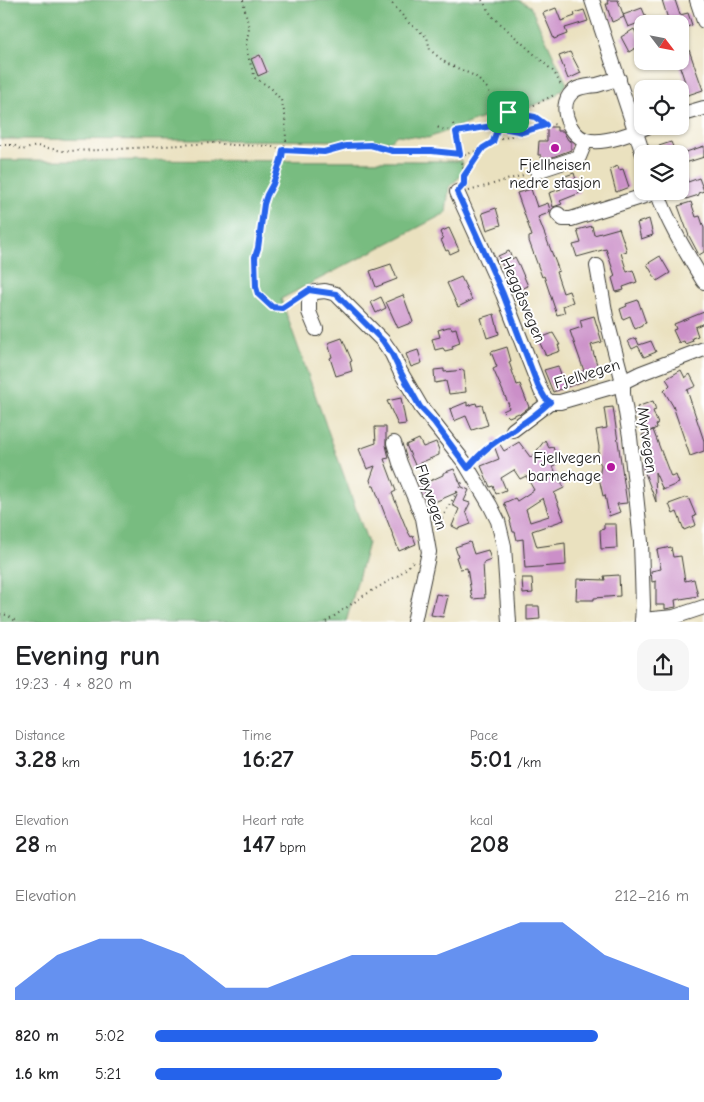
<!DOCTYPE html>
<meta charset="utf-8">
<style>
body{margin:0;font-family:"Comic Neue",sans-serif;background:#f6f6f6;color:#202124;height:100vh;display:flex;flex-direction:column;font-size:19px;white-space:nowrap}
*{box-sizing:border-box;margin:0}
p{font-size:16px;color:#757577}
.icon{flex:none;width:28px;height:28px;fill:none;stroke:currentColor;stroke-width:2;stroke-linecap:round;stroke-linejoin:round}
.map{position:relative;height:622px;overflow:hidden}
.drawer{display:flex;flex-direction:column;background:#fff;flex:1}
.drawer>*{flex:none}
.needle{width:32px;rotate:122deg}
.buttons{position:absolute;left:634px;top:15px;display:grid;gap:10px}
.buttons a{display:grid;place-items:center;width:55px;height:55px;border-radius:10px;background:#fff;box-shadow:0 1px 4px #0004;font-size:25px}
.pin{position:absolute;display:grid;place-items:center;width:42px;height:42px;color:#fff;margin:-21px;border-radius:10px;box-shadow:0 2px 8px #0006}
.round{display:grid;place-items:center;flex:none;width:52px;height:52px;border-radius:15px;background:#f6f6f6}
.headline{display:flex;align-items:center;justify-content:space-between;height:85px;padding:0 15px}
h1{font-size:28px;font-weight:700;line-height:38px}
.figures{display:grid;grid-template-columns:repeat(3,1fr);gap:8px;height:85px;padding:5px 15px}
.figures div{display:grid;align-content:center}
.figures b{font-size:25px;font-weight:700}
.figures small{font-size:14px;font-weight:400}
.figures p{font-size:14px}
.chart{height:140px;padding:10px 15px}
.chart p{display:flex;justify-content:space-between}
.chart svg{width:100%;height:90px;margin-top:5px;fill:#2563eb;opacity:.7}
ul{padding:0 15px;list-style:none;font-size:16px}
li{display:grid;grid-template-columns:80px 60px 1fr;align-items:center;height:38px}
li i{height:12px;border-radius:6px;background:#2563eb}
.map>svg:first-child{display:block}
.forest{fill:#78bc80;stroke:#4a6c4e}
.building{fill:#cb8fc8;fill-rule:evenodd}
.lines{fill:none;stroke-linecap:round;stroke-linejoin:round}
.minor-casing{stroke:#3b3a34;stroke-width:16}
.path{stroke:#3b3a34;stroke-width:2;stroke-dasharray:1 4;stroke-linecap:butt}
.minor{stroke:#fff;stroke-width:14}
.route-casing{stroke:#fff;stroke-width:10}
.route{stroke:#2563eb;stroke-width:6}
.poi-dot{fill:#b5179e;stroke:#fff;stroke-width:2}
.labels{text-anchor:middle;dominant-baseline:central;stroke-width:4;stroke-linejoin:round;paint-order:stroke}
.poi-label{font-size:16px;fill:#1c1c1c;stroke:#fff}
.street-label{font-size:16px;fill:#1c1c1c;stroke:#fff}
</style>
<div class="map">
<svg width="704" height="622" viewBox="0 0 704 622">
<rect width="100%" height="100%" fill="#fff"/>
<filter id="ink" filterUnits="userSpaceOnUse"><feTurbulence type="fractalNoise" baseFrequency=".02" numOctaves="2"/><feDisplacementMap in="SourceGraphic" scale="10" xChannelSelector="R" yChannelSelector="G"/><feConvolveMatrix kernelMatrix="1 2 1 2 8 2 1 2 1" color-interpolation-filters="sRGB"/></filter>
<filter id="wash" filterUnits="userSpaceOnUse"><feTurbulence type="fractalNoise" baseFrequency=".0096" numOctaves="4" result="noise"/><feDisplacementMap in="SourceGraphic" scale="20" xChannelSelector="R" yChannelSelector="G"/><feGaussianBlur stdDeviation="1.12" result="paint"/><feColorMatrix in="noise" values="0 0 0 0 0 0 0 0 0 0 0 0 0 0 0 0 0 1.4 0 .05"/><feComposite in="paint" operator="in"/></filter>
<g filter="url(#wash)">
<rect width="100%" height="100%" fill="#eae1bf"/>
<path class="forest" d="M0 0H518L530 6 567 84 554 97 532 106 502 111 428 138 397 135 390 141 0 139Z
M0 160 462 161 464 173 449 187 446 213 281 299 368 543 346 622H0Z"/>
<g id="blocks">
<path class="building" d="M607 0H618L624 17 612 22 606 4H609Z
M662 0H675L680 15 688 13 692 25 680 30V24H659V22L668 19Z
M556 8 561 21 575 16 574 13 584 10 588 21 565 28 567 34 554 39 543 13Z
M642 8 647 20 628 27 623 15Z
M634 29 642 44 629 52 621 37Z
M689 50 703 90 685 96 680 84 685 82 678 61H680V53Z
M570 52 581 73 568 79 559 56Z
M260 55 267 72 258 76 251 59Z
M547 127H557V131H563L568 140 571 141V150L550 158H541V155H538L539 141H547Z
M671 142 676 154H662L659 146Z
M704 146V157L682 164 688 182 699 178 704 191 698 193 699 195 686 199 682 186 680 187V154Z
M618 166 619 170 623 169 629 187 616 192 610 169Z
M574 173 580 193 560 201 562 204 553 207 549 193 561 189 557 179Z
M531 189 537 207 548 203 550 210 549 213 538 217 559 271 556 272 563 293 569 291 573 302 563 306 565 313 557 315 544 276 542 277 529 241V237L532 236 517 193Z
M691 202 696 217 700 216 704 228V252L699 255 689 236 678 206Z
M496 208 501 225 487 230 482 213Z
M649 219 653 235 641 239 637 223Z
M592 226 594 235 619 228 627 251 621 253 627 272 633 270 637 282 623 287 624 290 616 292 612 278 615 276 606 249 577 257 573 245 581 243 577 230Z
M449 228 459 250 450 254 448 250 446 251 441 240 443 239 440 232Z
M509 251 512 259 515 257 519 265 528 286 515 292 498 256Z
M660 256 670 273 657 281 647 264Z
M391 264 397 279 376 287 370 271Z
M461 277 472 300 458 307 447 283Z
M403 295 413 322 398 328 386 302Z
M381 297 386 308 376 313 371 302Z
M638 300 646 323 642 324V326L635 329 630 316 623 319 620 309 627 306 626 304Z
M704 312V323L695 327 698 336 692 338 693 341 685 344 684 341 679 343 673 330 676 329 674 324Z
M494 314 499 334 487 338 481 318Z
M594 316 602 342 591 345 599 371 594 373 595 377 553 392 544 370 558 366 563 379 584 371 570 331 582 327 580 320Z
M448 327H451L452 329 456 328 460 343 452 346 453 349 445 351 443 348 435 350 432 339 440 337 438 330Z
M553 333 560 345H558L560 351 546 356 538 339Z
M342 338 352 361 350 362 352 371 336 376 330 358 332 357 328 343Z
M636 338 639 345 651 341 656 352 644 357 638 346 632 349 628 341Z
M507 347 511 361 509 362 517 385 520 384 529 407 520 414 519 413 509 417 503 411 509 408 508 406 509 405 493 369 497 367 491 352Z
M418 350 422 363 411 367 406 354Z
M444 369V372L464 370 466 392 449 394 446 381 435 383 434 370Z
M681 370 685 378 690 374 696 386 687 390 704 441V451L690 456 673 406 664 391 670 385 666 379Z
M401 398 406 424 398 425 387 401Z
M653 401 656 410 653 411 658 424 656 425 657 428 647 432 637 407Z
M467 402V406L476 403 477 406 482 405 488 425 472 430 466 416 454 421 450 409Z
M613 407 627 503 617 504 620 512 609 516 605 495 603 496 599 478 601 465 598 459 599 447 596 430 607 428 604 408Z
M375 427H386V445L389 458 384 459 396 491 392 493 407 530 411 537 413 536 416 544 399 551 374 486H372L370 480 375 466 367 469 359 449 376 443Z
M653 430 671 477 676 475 679 483 663 490 655 472 656 502 642 465 652 461 642 435Z
M496 438 504 451 519 442 531 458 545 440 549 448 553 447 558 463 553 466 559 482 561 481 564 488 554 493 564 520 532 531 537 547 565 543 566 565 525 568 523 539 517 540 515 532H513L510 521 511 520 504 503 515 498 517 501 534 490 526 476 520 479 514 470 501 478 506 490 496 494 493 486 490 487 481 466 499 459 492 440ZM543 498 549 516 530 522 526 509Z
M419 439 423 447 436 442 439 450V455L415 465 406 445Z
M454 469 462 487 469 490 464 501 470 503 466 511 471 524 458 529 452 526 459 509 452 505 458 492 430 504 421 485 443 475V473Z
M688 497 696 516 693 517 696 525 684 530 677 512 673 514 669 504Z
M604 524H616L617 548 601 549 600 530 604 529Z
M470 542 474 554 488 550 491 560 483 563 485 598 472 599 467 568 460 569 456 557 458 556 455 547Z
M671 547 673 557 681 556 685 581 694 579 698 596 675 600 676 607 665 609V605H656V581L652 582 651 571 661 569 657 550Z
M619 575 620 596 594 598V600H576L577 579 605 580 604 576Z
M522 578H532L533 593 523 594Z
M436 594 448 596 443 617 431 615Z
M527 606H539L540 619 527 620Z"/>
</g>
</g>
<g filter="url(#ink)">
<use href="#blocks" fill-opacity="0" stroke="#3b3a34" stroke-width="1"/>
<g class="lines">
<defs>
<path id="minor" d="M592 0 643 154
M697 0 704 21
M619 79C612 80 604 83 597 85 590 86 581 86 575 90 556 102 568 135 586 140 603 145 634 133 649 126
M680 115 704 108
M537 171 579 157 586 140
M657 191C668 224 686 252 704 282
M457 192 503 294 541 391 545 398 550 402
M558 214 563 219H571L657 192
M597 266 606 317 623 382V394L630 437 641 542 643 606 642 622
M316 329 309 312V301L311 295 316 292 325 291 336 294 383 341 392 354 400 371 421 407 465 463 490 505 498 521 504 546 509 622
M513 430 550 402H560L615 386 641 373 704 349
M394 443 400 463 423 518 429 552 414 622
M642 620 674 617 704 607"/>
</defs>
<use href="#minor" class="minor-casing"/>
<path class="path" d="M243 0 249 29 246 45 248 56 255 78 271 88 281 100 285 115 286 140 282 157 273 184 264 203 258 248 255 257 256 287 258 294 272 307 282 308 298 297
M389 0 409 23 427 37 430 50 446 63 475 76 488 89 491 96 506 109 515 125 523 132C513 130 501 126 491 126 467 126 463 138 437 127
M482 0 492 16 554 72 562 87
M508 113 535 117 545 125
M516 114 556 94
M453 124 459 138 464 176
M493 141 498 127 508 113
M0 145H14L22 150 37 146 63 151 103 150 212 143 233 145 269 146 283 150 299 152H324L346 146 370 145 393 151H432L465 155 479 150 493 142 550 123 556 125
M464 183V176L483 148
M469 191 527 174
M475 458 490 444 502 436
M437 527 463 481
M0 614 7 615 17 622
M326 622 363 596 399 575 415 560"/>
<use href="#minor" class="minor"/>
</g>
</g>
<g class="lines" filter="url(#ink)">
<defs>
<path id="route" d="M508 112 498 127 493 142 483 148 464 176V184L457 192 503 294 538 386 545 398 550 402C540 411 530 419 519 426 496 442 486 446 468 468L434 422 420 407 400 371 392 354 383 341 336 294 309 290 282 308 272 307 258 294 256 287 255 257 258 248 264 204 267 195 273 184 282 157 283 150 324 152 346 146 370 145 393 151H432L460 154 456 132 492 126 523 132 546 125 535 117 508 112"/>
</defs>
<use href="#route" class="route-casing"/>
<use href="#route" class="route"/>
</g>
<g class="poi-dot">
<circle cx="555" cy="148" r="5"/>
<circle cx="611" cy="467" r="5"/>
</g>
<g class="labels">
<g class="poi-label">
<text x="555" y="165">Fjellheisen<tspan x="555" dy="18">nedre stasjon</tspan></text>
<text x="601" y="458" text-anchor="end">Fjellvegen<tspan x="601" dy="18">barnehage</tspan></text>
</g>
<g class="street-label">
<text transform="translate(523 300) rotate(67)">Heggåsvegen</text>
<text transform="translate(587 374) rotate(-17)">Fjellvegen</text>
<text transform="translate(647 440) rotate(82)">Myrvegen</text>
<text transform="translate(431 497) rotate(71)">Fløyvegen</text>
</g>
</g>
</svg>
<div class="buttons">
<a><svg class="needle" viewBox="-14 -14 28 28"><path d="M0-13l5 13h-10z" fill="#e53935"/><path d="M0 13l5-13h-10z" fill="#757577"/></svg></a>
<a><svg class="icon" aria-label="locate" viewBox="0 0 24 24"><circle cx="12" cy="12" r="6"/><path d="M12 2v4M12 18v4M2 12h4M18 12h4"/></svg></a>
<a><svg class="icon" aria-label="layers" viewBox="0 0 24 24"><path d="M12 4l9 5-9 5-9-5zM3 14l9 5 9-5"/></svg></a>
</div>
<div class="pin" style="left:508px;top:112px;background:#1e9e55"><svg class="icon" aria-label="arrive" viewBox="0 0 24 24"><path d="M6 21V4h12l-3 4 3 4H6"/></svg></div>
</div>
<section class="drawer">
<div class="headline"><div><h1>Evening run</h1><p>19:23 · 4 × 820 m</p></div><a class="round"><svg class="icon" aria-label="share" viewBox="0 0 24 24"><path d="M12 15V3M7 8l5-5 5 5M5 13v7h14v-7"/></svg></a></div>
<div class="figures">
<div><p>Distance</p><b>3.28<small> km</small></b></div>
<div><p>Time</p><b>16:27</b></div>
<div><p>Pace</p><b>5:01<small> /km</small></b></div>
</div>
<div class="figures">
<div><p>Elevation</p><b>28<small> m</small></b></div>
<div><p>Heart rate</p><b>147<small> bpm</small></b></div>
<div><p>kcal</p><b>208</b></div>
</div>
<div class="chart"><p><span>Elevation</span>212–216 m</p>
<svg viewBox="0 0 160 44" preserveAspectRatio="none"><path d="M0 44V38L10 22L20 14L30 14L40 22L50 38L60 38L70 30L80 22L90 22L100 22L110 14L120 6L130 6L140 22L150 30L160 38V44z"/></svg>
</div>
<ul>
<li><b>820 m</b>5:02<i style="width:83%"></i></li>
<li><b>1.6 km</b>5:21<i style="width:65%"></i></li>
</ul>
</section>
